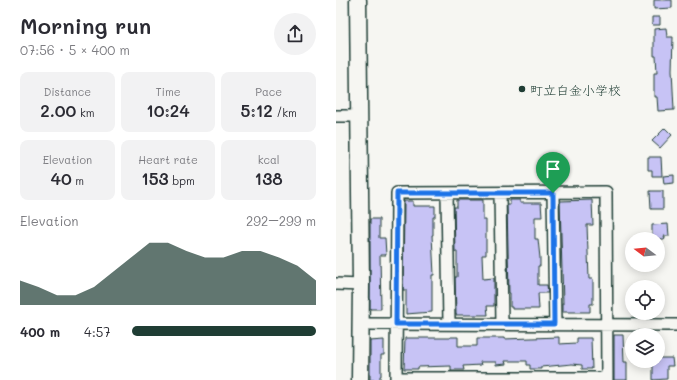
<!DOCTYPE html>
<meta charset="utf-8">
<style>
body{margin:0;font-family:Mali,"Klee One",sans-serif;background:#f2f2f3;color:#2b2b33;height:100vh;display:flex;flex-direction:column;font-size:15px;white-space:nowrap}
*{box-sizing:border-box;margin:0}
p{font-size:13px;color:#7c7c81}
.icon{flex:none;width:22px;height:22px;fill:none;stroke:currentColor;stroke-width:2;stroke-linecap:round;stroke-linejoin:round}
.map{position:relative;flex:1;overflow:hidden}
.panel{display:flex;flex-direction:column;background:#fff;width:336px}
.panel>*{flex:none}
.needle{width:26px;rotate:286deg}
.tools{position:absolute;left:289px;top:232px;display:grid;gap:8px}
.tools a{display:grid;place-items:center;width:40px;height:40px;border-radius:50%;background:#fff;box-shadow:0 2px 10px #0003;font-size:20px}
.pin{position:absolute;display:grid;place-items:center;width:34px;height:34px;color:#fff;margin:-41px -17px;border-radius:50% 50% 50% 0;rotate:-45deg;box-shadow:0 0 4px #0007}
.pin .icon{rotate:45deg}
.round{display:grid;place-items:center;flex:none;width:42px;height:42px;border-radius:21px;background:#f2f2f3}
.overview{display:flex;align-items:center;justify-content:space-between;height:68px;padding:0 20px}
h1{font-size:22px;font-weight:600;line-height:30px}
.stats{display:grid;grid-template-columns:repeat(3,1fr);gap:6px;height:68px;padding:4px 20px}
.stats div{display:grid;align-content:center;border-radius:8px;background:#f2f2f3;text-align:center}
.stats b{font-size:17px;font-weight:600}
.stats small{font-size:11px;font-weight:400}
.stats p{font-size:11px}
.chart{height:112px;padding:8px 20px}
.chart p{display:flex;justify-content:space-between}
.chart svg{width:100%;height:72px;margin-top:4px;fill:#1f3d34;opacity:.7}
ul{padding:0 20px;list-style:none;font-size:13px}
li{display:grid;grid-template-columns:64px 48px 1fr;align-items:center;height:30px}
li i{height:10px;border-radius:5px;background:#1f3d34}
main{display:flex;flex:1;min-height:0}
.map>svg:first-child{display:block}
.building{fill:#c7c3f5;stroke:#1f3d34}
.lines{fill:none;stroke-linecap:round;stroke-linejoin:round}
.street-casing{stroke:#1f3d34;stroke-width:14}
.secondary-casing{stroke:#1f3d34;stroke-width:19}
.street{stroke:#f6f6f2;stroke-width:11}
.secondary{stroke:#f6f6f2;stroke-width:16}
.route-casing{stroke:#fff;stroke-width:8}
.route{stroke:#1a73e8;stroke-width:5}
.poi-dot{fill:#1f3d34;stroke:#f6f6f2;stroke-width:1.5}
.labels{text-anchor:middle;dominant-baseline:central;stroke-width:4;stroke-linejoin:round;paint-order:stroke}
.poi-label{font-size:13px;fill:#1f3d34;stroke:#f6f6f2;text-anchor:start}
</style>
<main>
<section class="panel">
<div class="overview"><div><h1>Morning run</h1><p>07:56 · 5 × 400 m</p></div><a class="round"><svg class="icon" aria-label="share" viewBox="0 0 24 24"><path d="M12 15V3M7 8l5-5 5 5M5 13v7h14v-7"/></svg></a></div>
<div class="stats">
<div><p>Distance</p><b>2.00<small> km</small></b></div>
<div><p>Time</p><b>10:24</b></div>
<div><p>Pace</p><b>5:12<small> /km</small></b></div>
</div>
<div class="stats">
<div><p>Elevation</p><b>40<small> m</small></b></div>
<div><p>Heart rate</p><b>153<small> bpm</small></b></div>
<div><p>kcal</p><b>138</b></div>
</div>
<div class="chart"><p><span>Elevation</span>292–299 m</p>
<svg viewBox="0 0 160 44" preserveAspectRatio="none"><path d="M0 44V29L10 33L20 38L30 38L40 33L50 24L60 15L70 6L80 6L90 11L100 15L110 15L120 11L130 11L140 15L150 20L160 29V44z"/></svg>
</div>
<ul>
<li><b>400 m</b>4:57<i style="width:100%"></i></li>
</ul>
</section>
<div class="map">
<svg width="341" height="380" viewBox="0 0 341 380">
<rect width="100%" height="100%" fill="#f6f6f2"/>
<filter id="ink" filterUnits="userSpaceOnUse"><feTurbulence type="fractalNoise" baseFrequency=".025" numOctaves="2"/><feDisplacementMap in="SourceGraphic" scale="8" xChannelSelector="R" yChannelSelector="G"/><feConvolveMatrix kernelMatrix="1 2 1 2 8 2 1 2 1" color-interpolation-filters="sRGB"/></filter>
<g filter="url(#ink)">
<path class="building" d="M318 0H336V8L318 9Z
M316 17H324V25H316Z
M330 28 331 37H337L336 70 338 110 322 111 321 97H318V73H321L320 56H318V29Z
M329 128 336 135 324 148 316 141Z
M312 157H325L326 176H316V170H312Z
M338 175V183L328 184 327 176Z
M314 191H327V209H315Z
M121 200H147V220H150V255H146L147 279 158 278V306H151L152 315H120L119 277H121V252H119L118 207H121Z
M174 200H184V203H205L206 217H199V239H202L204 258V266H202V285H211L212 293H202L203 309H176V307H174V293H173L171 205H174Z
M256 200 257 225H251L253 279H257V304H254V312H226V304H227L224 201Z
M68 201H77V206H99V217H97V235H96L98 275H96V312L70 314V290H67Z
M34 219H43V238H49L50 255H44L45 309H34Z
M332 224 333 236H328L329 239H316V225Z
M278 335H287L288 362H291V380H278Z
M114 337H122V346H141V338H168V339L223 337V344L241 343V338H255L256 369H246V365L236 364 205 367V369H194V365H191V361H169L170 364 160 365V362H144L145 365 127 366 128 370H115V366L82 367V369H68L69 338H114Z
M48 340V355H45V376H44V380H34V341Z
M322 358H336L337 366H331V379L317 380V361H322Z"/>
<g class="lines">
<defs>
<path id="street" d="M0 116H22
M111 193 113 324
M164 193 166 324
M217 193 219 324
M0 284 25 285
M24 324 341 325
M60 378H271
M60 380 61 193 270 192 271 380"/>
<path id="secondary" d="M22 0 25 285 24 380"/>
</defs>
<use href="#street" class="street-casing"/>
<use href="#secondary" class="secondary-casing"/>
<use href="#street" class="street"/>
<use href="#secondary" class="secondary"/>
</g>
</g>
<g class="lines" filter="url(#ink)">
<defs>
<path id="route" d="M61 193H217L218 324H60Z"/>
</defs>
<use href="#route" class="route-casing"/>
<use href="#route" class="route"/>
</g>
<circle class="poi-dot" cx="186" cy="89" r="4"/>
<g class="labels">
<g class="poi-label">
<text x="194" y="89">町立白金小学校</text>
</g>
</g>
</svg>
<div class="tools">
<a><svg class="needle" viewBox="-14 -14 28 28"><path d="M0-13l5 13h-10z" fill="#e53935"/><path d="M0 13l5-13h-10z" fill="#7c7c81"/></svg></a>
<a><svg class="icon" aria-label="locate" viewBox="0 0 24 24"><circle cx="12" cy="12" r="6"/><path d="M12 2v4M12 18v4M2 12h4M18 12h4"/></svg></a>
<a><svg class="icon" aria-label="layers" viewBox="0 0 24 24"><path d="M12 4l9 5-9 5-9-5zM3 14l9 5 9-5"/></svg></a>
</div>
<div class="pin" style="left:217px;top:193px;background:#1e9e55"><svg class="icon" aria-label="arrive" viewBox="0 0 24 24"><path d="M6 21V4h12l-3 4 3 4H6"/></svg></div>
</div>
</main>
